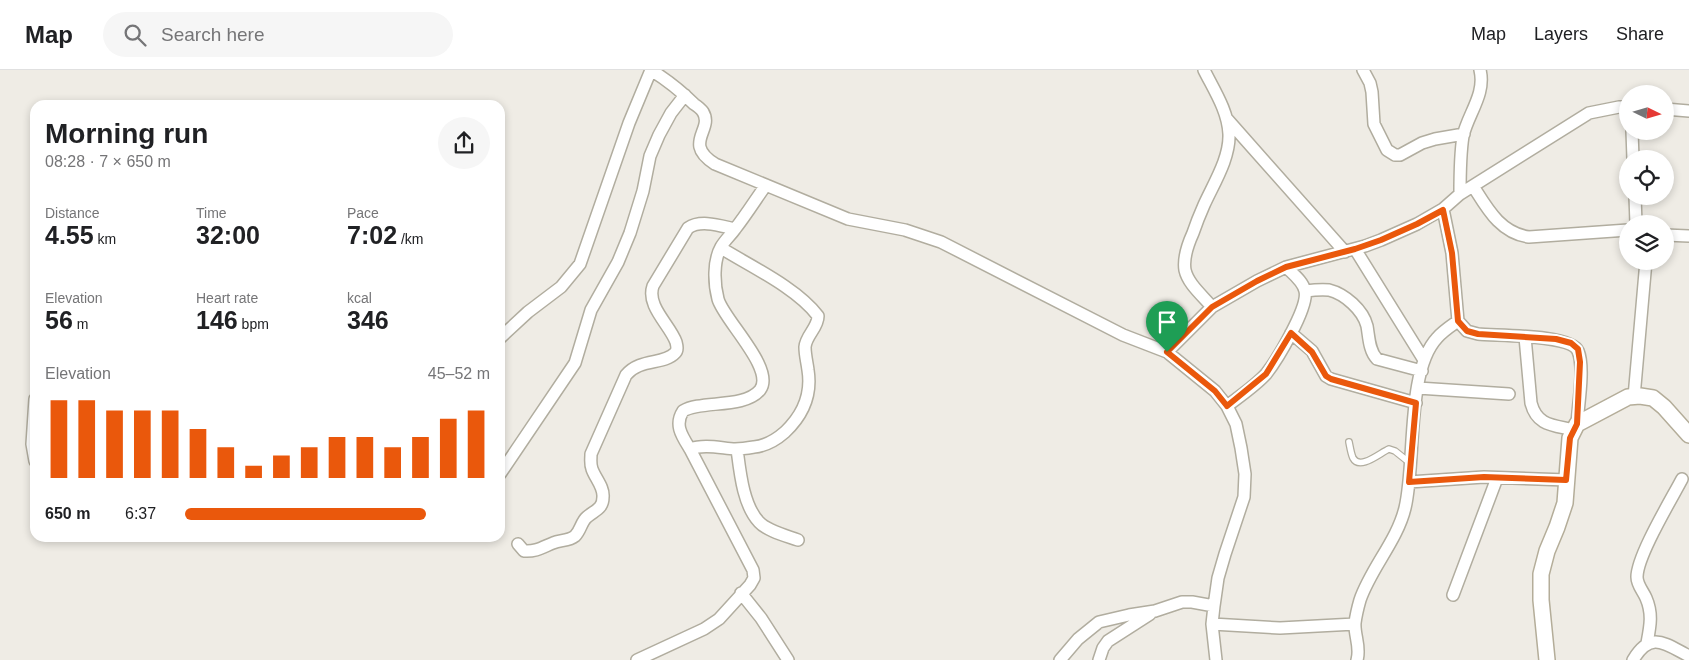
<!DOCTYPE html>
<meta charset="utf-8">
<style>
body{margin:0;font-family:Arial,sans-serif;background:#f6f6f6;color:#202124;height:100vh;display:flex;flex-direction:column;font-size:19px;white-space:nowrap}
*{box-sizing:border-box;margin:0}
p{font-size:16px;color:#757577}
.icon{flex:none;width:28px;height:28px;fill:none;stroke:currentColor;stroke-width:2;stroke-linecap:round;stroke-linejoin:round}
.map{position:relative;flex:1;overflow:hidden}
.drawer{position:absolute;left:30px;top:30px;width:475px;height:442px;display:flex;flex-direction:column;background:#fff;border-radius:15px;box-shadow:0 2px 8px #0003}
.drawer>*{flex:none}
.needle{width:32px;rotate:95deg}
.tools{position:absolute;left:1619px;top:15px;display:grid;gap:10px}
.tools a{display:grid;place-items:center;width:55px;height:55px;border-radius:50%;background:#fff;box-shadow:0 2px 8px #0003;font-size:25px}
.pin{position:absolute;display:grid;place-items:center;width:42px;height:42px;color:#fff;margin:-51px -21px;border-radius:50% 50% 50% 0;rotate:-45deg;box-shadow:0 0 5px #0007}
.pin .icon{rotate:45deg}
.round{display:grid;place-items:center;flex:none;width:52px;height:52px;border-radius:26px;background:#f6f6f6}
.headline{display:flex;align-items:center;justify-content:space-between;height:85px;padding:0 15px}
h1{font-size:28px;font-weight:700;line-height:38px}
.figures{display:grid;grid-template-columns:repeat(3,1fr);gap:8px;height:85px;padding:5px 15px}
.figures div{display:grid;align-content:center}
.figures b{font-size:25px;font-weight:700}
.figures small{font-size:14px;font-weight:400}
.figures p{font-size:14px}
.chart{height:140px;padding:10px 15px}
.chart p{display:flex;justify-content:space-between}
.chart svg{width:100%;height:90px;margin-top:5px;stroke:#ea580c;stroke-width:6}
ul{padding:0 15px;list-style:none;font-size:16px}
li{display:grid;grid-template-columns:80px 60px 1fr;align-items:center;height:38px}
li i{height:12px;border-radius:6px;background:#ea580c}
header{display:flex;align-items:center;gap:30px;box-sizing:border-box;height:70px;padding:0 25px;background:#fff;border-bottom:1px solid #e0e0e0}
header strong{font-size:24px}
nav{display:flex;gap:28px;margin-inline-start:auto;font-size:18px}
.search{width:350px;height:45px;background:#f6f6f6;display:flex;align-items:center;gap:12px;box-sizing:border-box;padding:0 18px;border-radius:28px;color:#757577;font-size:19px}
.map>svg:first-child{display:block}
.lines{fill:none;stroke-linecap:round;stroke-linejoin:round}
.lane-casing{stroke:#b1ad9f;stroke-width:8}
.street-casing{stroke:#b1ad9f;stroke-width:14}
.secondary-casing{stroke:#b4ad99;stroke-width:18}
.lane{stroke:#fff;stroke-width:5.5}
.street{stroke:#fff;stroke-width:11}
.secondary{stroke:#fff;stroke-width:15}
.route-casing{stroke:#fff;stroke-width:10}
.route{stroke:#ea580c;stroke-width:6}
</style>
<header>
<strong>Map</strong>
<div class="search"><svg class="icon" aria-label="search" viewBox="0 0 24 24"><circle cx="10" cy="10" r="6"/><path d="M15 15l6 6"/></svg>Search here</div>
<nav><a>Map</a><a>Layers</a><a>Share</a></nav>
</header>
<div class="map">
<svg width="1689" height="590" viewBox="0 0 1689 590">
<rect width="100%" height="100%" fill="#efece5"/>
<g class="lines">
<defs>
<path id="lane" d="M1349 372C1350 377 1351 384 1353 388 1360 401 1381 382 1389 379L1395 381 1410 393"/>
<path id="street" d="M651 0C667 10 681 21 694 34 697 36 701 39 703 42 714 60 682 73 715 94L848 149 905 160 941 172 1123 265 1167 282 1215 321 1227 336 1236 354 1241 378 1245 404 1244 427 1225 484 1218 508 1214 536 1212 554 1216 590
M1204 0C1214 20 1228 41 1229 64 1230 88 1214 113 1204 135 1200 144 1196 154 1193 163 1188 174 1183 188 1185 200 1188 214 1203 226 1212 237
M1363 0 1370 13 1372 22 1374 54 1387 80 1395 85H1400L1422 73 1435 69 1464 64
M1665 39 1689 41
M1227 49 1345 182
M1632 61 1633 89
M1473 116C1487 138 1500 163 1529 167L1628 160
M1460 124C1460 105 1460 85 1463 66 1468 44 1486 24 1480 0
M1635 126 1636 154
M1443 139 1452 183 1458 251 1467 261 1478 264C1496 266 1571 264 1578 281 1585 297 1578 336 1577 354
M1665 165 1689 166
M1355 179 1424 290
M1305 221C1313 220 1321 219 1329 220 1345 224 1363 240 1367 256 1369 267 1369 281 1377 289L1422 301
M1291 263 1312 281 1326 306 1331 309 1416 333
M1525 267 1531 333C1537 356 1553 355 1574 360
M500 268 528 242 561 217 580 194 629 53 651 0
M1167 282 1212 237 1257 211 1286 197 1365 176 1381 170 1417 154 1443 139 1460 124 1589 43 1619 37H1628
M1418 318 1509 324
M1634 327 1646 191
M35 329 32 374 35 391
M1227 336C1240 326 1255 316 1266 304 1277 290 1309 237 1305 221 1303 211 1293 204 1286 197
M690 379C682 366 674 355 683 341 701 330 744 339 760 320 776 299 723 249 718 229 714 214 713 191 721 177 725 170 731 165 735 159 746 145 756 129 766 115
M737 379C740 402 743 435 759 452 767 461 787 466 798 470
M500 404 575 293 591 240 618 192 630 163 643 121 650 86 659 65 671 43 685 25
M1409 412 1484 407 1567 410
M518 474 524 481C536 482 543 477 553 473 560 470 569 471 575 466 581 460 581 452 587 447 595 440 603 439 603 427 604 417 595 408 592 399 590 394 591 389 591 384L626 305C640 288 664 295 675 283 678 280 677 276 676 272 670 255 646 236 653 216L688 158C701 149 721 156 735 159
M741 523 761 548 788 590
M1453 525 1497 408
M1212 554 1280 558 1355 554
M1647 573C1650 557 1653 544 1646 528 1643 521 1637 515 1637 507 1637 486 1671 430 1682 409
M637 590 704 559 719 549 750 515 754 508 753 500 690 379C704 374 720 378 735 379 741 379 748 378 754 377 765 376 777 369 785 362 803 345 812 325 808 300 807 292 805 285 805 277 806 265 818 258 818 246 797 218 750 196 721 178
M1060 590 1078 569 1099 552 1129 545 1155 541 1182 532H1192L1214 536
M1099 590 1103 578 1108 571 1150 544
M1357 590C1361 577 1354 565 1355 553 1356 545 1358 537 1360 530 1371 498 1397 471 1405 438 1416 393 1406 301 1437 268 1443 261 1451 256 1458 251
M1633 590C1651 560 1665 574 1689 586"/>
<path id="secondary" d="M1547 590 1541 530V504L1547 481 1557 457 1565 433 1570 368 1577 354 1628 327 1640 326 1653 328 1664 337 1689 365"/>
</defs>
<use href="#lane" class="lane-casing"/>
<use href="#street" class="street-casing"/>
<use href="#secondary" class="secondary-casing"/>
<use href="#lane" class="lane"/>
<use href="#street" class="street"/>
<use href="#secondary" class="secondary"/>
</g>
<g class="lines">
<defs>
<path id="route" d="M1443 140 1452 183 1458 251 1467 261 1478 264 1556 269 1571 273 1578 279 1580 292 1577 354 1570 368 1566 410 1484 407 1409 412 1416 333 1331 309 1326 306 1312 282 1291 263 1266 304 1227 336 1215 321 1167 282 1212 237 1257 211 1286 197 1355 179 1381 170 1417 154Z"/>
</defs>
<use href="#route" class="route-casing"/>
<use href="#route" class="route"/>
</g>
</svg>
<div class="tools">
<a><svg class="needle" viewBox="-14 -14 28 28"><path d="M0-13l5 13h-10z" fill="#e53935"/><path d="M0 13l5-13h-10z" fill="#757577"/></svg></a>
<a><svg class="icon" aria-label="locate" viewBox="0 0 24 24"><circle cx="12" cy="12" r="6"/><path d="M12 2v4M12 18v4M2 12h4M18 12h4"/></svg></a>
<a><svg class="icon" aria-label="layers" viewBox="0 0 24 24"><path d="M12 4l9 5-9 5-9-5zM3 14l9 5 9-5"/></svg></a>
</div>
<div class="pin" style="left:1167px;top:282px;background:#1e9e55"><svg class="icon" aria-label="arrive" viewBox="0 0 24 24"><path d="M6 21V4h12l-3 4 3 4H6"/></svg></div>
<section class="drawer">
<div class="headline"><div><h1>Morning run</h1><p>08:28 · 7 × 650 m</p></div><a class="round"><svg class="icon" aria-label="share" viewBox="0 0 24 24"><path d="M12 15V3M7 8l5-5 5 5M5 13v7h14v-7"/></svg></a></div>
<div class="figures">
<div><p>Distance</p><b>4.55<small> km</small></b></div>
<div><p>Time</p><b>32:00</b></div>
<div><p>Pace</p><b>7:02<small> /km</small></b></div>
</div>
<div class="figures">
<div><p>Elevation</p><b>56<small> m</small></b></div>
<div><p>Heart rate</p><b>146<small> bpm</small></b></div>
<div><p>kcal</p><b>346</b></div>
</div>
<div class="chart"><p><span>Elevation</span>45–52 m</p>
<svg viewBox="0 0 160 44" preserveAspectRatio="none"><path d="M5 44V6M15 44V6M25 44V11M35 44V11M45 44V11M55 44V20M65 44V29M75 44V38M85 44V33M95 44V29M105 44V24M115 44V24M125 44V29M135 44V24M145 44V15M155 44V11"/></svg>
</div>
<ul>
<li><b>650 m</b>6:37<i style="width:79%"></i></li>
</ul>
</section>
</div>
